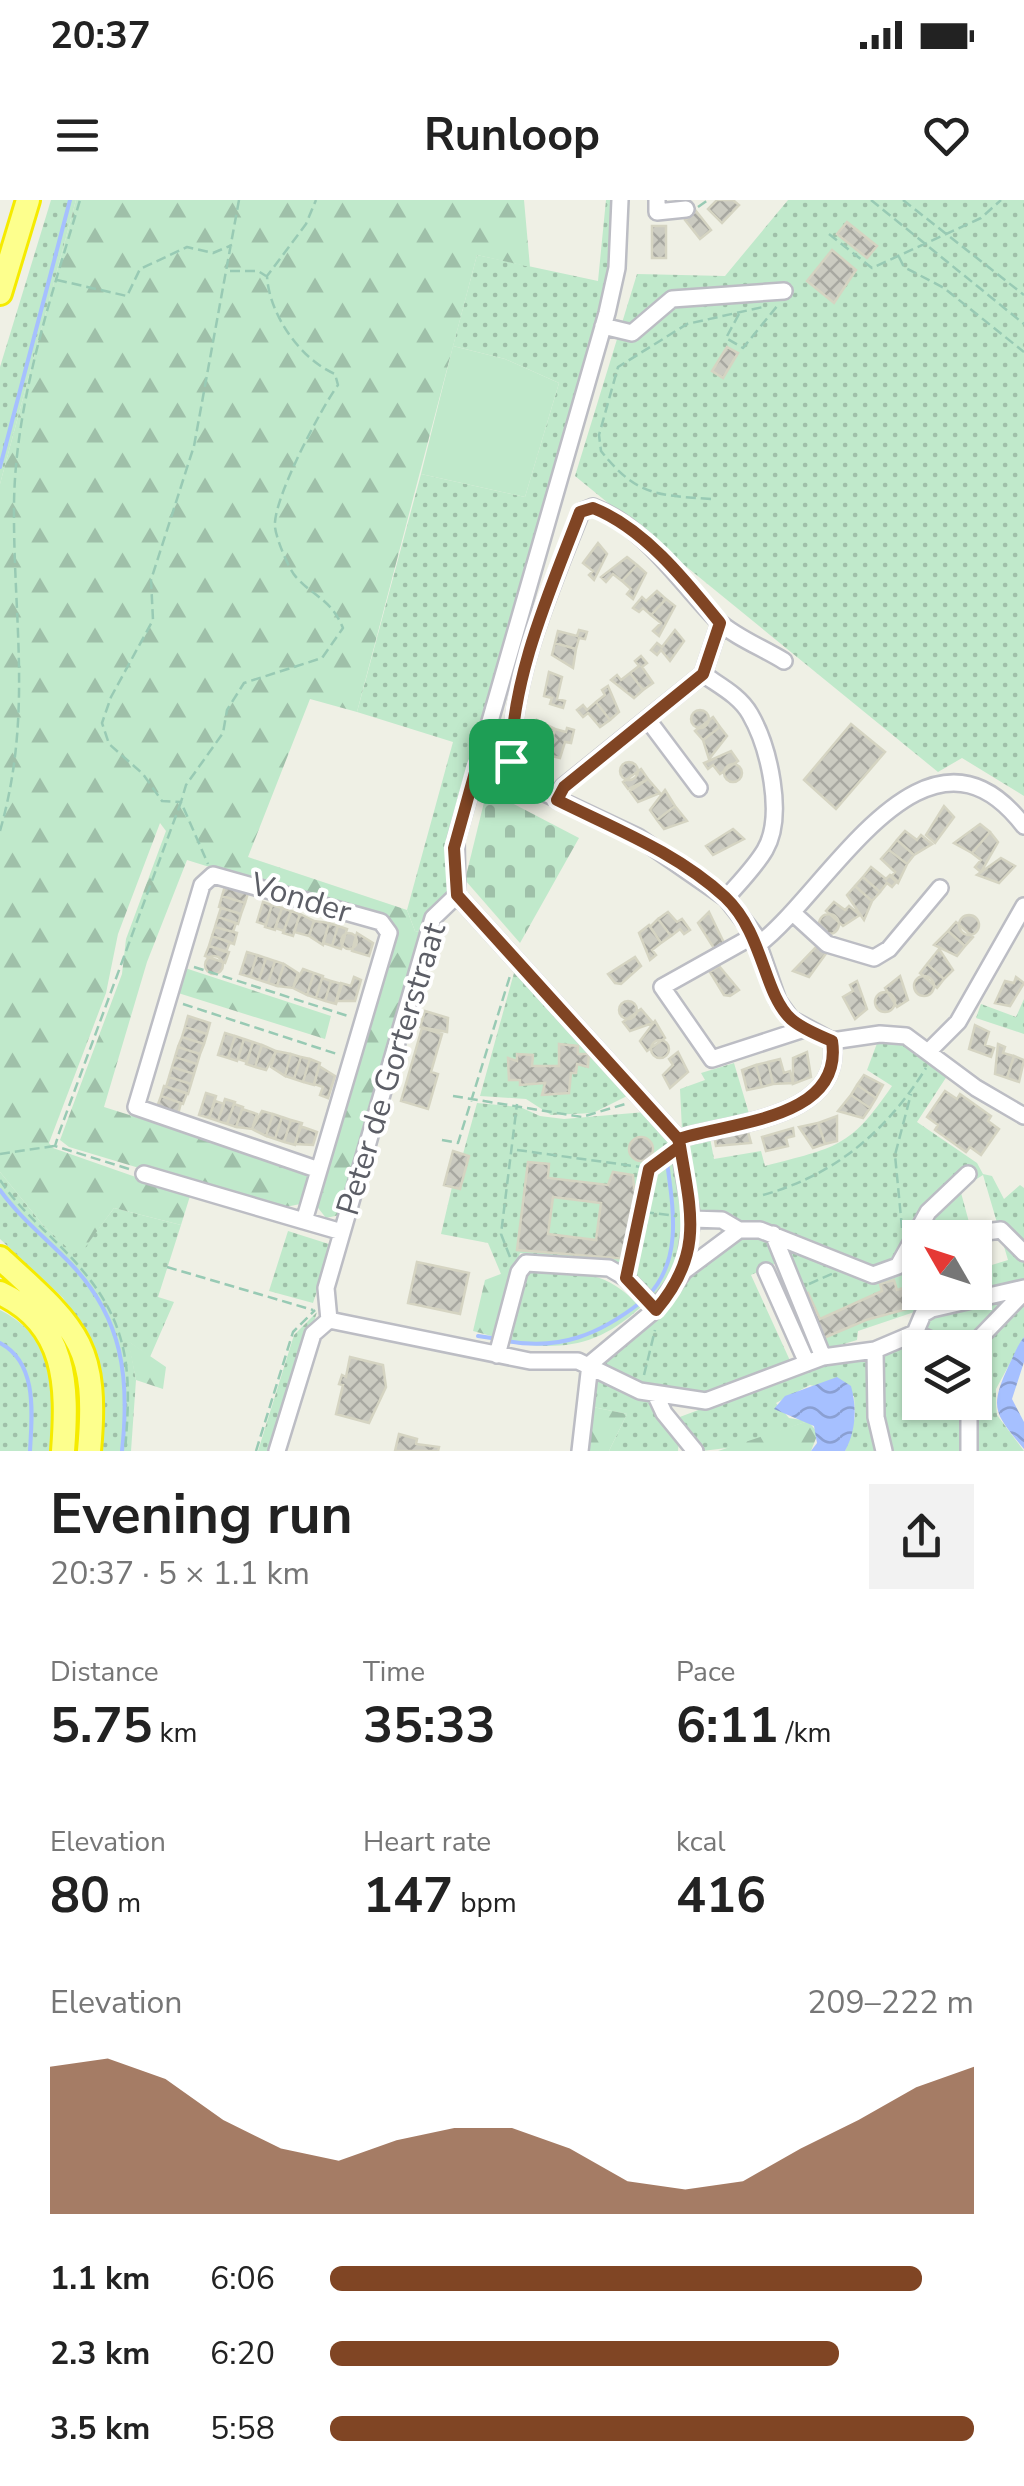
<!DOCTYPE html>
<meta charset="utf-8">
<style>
body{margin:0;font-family:"Nunito Sans",sans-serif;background:#f2f2f2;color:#222;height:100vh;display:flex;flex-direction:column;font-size:38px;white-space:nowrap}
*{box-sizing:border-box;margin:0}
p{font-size:32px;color:#767676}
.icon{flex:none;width:55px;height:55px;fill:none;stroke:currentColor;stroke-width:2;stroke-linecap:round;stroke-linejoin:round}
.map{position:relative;height:1251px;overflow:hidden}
.drawer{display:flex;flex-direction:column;background:#fff;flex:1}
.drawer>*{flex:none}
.needle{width:65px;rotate:309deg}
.buttons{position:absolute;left:902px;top:1020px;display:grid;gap:20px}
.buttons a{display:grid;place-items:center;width:90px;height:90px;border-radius:0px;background:#fff;box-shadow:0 2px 8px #0004;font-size:50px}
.pin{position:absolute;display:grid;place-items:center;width:85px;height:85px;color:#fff;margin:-42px;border-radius:20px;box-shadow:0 5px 15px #0006}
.round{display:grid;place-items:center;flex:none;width:105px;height:105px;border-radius:0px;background:#f2f2f2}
.summary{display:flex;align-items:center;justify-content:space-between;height:170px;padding:0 50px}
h1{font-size:55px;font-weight:700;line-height:75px}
.figures{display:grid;grid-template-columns:repeat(3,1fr);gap:15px;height:170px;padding:10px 50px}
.figures div{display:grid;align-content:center}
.figures b{font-size:50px;font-weight:700}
.figures small{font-size:28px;font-weight:400}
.figures p{font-size:28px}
.chart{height:280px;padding:20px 50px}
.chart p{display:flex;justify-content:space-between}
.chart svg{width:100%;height:180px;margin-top:10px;fill:#804524;opacity:.7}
ul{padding:0 50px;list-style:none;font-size:32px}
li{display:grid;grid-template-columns:160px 120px 1fr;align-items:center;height:75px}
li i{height:25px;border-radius:12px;background:#804524}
.status{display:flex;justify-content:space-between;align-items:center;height:70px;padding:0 50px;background:#fff;direction:ltr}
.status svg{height:28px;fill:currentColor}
header{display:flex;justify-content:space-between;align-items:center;height:130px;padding:0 50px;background:#fff;font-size:45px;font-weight:700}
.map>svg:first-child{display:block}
.grass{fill:url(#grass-dots)}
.forest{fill:url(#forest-firs)}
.cemetery{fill:url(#cemetery-stones)}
.garden{fill:#c0e9cb}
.water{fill:url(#water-waves)}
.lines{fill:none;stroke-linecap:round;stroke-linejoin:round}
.stream{stroke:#a6c0ff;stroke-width:4}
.building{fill:url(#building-cross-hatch);stroke:#d5d4c2;stroke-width:2.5;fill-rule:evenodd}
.minor-casing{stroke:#bcbdc4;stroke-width:20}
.highway-casing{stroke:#f5eb00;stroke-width:28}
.path{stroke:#98cab4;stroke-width:2.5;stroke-dasharray:10 5;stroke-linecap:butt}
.minor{stroke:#fff;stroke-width:15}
.highway{stroke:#fdff8d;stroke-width:22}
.route-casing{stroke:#fff;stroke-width:20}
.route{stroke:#804524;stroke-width:12}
.labels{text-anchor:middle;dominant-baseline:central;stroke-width:8;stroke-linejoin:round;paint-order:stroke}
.street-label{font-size:32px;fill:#5c5e66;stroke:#fff}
</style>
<div class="status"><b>20:37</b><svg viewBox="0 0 49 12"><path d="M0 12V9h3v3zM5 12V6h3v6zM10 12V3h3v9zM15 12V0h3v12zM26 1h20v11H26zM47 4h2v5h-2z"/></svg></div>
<header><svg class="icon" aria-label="menu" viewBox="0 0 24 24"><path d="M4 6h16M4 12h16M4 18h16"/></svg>Runloop<svg class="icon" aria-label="heart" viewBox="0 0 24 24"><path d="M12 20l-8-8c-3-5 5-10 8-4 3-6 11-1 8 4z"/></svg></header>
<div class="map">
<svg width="1024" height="1251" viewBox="0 0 1024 1251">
<defs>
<pattern id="grass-dots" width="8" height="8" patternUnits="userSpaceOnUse" patternTransform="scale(2.5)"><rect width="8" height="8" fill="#c0e9cb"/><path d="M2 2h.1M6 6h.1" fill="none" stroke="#9fc0a9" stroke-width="1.8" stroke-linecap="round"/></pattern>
<pattern id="forest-firs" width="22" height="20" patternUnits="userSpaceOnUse" patternTransform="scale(2.5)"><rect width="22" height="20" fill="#c0e9cb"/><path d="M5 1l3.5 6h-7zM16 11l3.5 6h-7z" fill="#9fc0a9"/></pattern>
<pattern id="cemetery-stones" width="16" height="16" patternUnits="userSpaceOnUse" patternTransform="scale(2.5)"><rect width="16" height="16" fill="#c0e9cb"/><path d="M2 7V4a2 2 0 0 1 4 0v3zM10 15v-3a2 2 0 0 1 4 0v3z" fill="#9fc0a9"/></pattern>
<pattern id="water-waves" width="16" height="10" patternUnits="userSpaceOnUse" patternTransform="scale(2.5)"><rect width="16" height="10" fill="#a6c0ff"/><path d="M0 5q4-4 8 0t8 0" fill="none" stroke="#8a9fd2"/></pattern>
<pattern id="building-cross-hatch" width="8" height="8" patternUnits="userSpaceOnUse" patternTransform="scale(2.5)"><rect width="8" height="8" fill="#cbcbc1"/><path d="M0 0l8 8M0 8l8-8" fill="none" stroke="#a8a8a1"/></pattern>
</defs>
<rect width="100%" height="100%" fill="#eff0e5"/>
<path class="grass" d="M51 0H76L0 284V167Z
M606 0H617L612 68 451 641 454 686 425 733 415 731 407 710 453 542 357 512 421 274 525 297 559 183 505 159 453 146 477 55 598 81Z
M788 0H1024V596L962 558 938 572 575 276 637 74 725 76Z
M517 762 631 894 593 913 551 915 526 899 480 896Z
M1024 799V834L976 818 981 804 1016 817Z
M879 838 897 840 949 873 917 922 977 963 983 974 992 976 1004 999 1020 985 1024 988V1084L935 1105 858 1131 857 1140 824 1150 776 1041 874 1084 900 1076 920 1059V1092H975V1043L982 1068 1008 1060 983 975 975 980 965 970 895 1061 873 1070 698 1010 685 946 709 933 714 959 761 951 765 966C836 947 849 949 892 886L867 870Z
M734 863 750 917 682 930 680 889 705 880 701 873Z
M477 903 520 907 540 916 564 919 645 912 673 943 686 1024 677 1075 655 1100 616 1065 520 1053 512 1077 501 1074 488 1043 441 1034 452 987 460 988 469 956 463 954Z
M0 972 43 1025 74 1053 84 1048 114 1008 181 1025 158 1097 174 1102 150 1157 129 1142 136 1180 131 1251H98L95 1156 87 1134 63 1098 0 1039Z
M960 989 973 1037 928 1038 937 1010Z
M288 1031 332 1045 313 1103 269 1091Z
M739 1036 767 1037 776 1063 751 1075 792 1165C703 1197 688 1209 599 1165L668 1107 689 1074Z
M528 1069C580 1074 602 1067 641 1107 597 1147 564 1150 507 1143Z
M1018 1092 962 1147 927 1129 928 1116Z
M1024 1100V1137L996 1189V1205L997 1215 1024 1251H973L975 1151Z
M0 1110C57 1138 57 1196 52 1251H0Z
M317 1112 273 1251H258L294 1135Z
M908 1139 941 1147 920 1148V1202L965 1203 963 1251H892C878 1224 879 1185 884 1155Z
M861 1155 868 1159 880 1251H845L855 1217 854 1196 810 1185 776 1203 789 1218 808 1221 735 1247 702 1251 677 1218 813 1167Z
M592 1174 658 1206 656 1215 679 1240 678 1251H609L627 1214 588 1206Z"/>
<path class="forest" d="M76 0H524L530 67 477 55 357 512 310 499 248 657 407 710 415 731 425 733 344 1014 326 1018 315 1004 394 733 383 721 187 660 147 762 104 907 307 971 311 979 305 1003 276 1009 69 947 60 940 122 774 126 739 166 631 160 623 118 734 106 793 49 943 53 948 190 996 181 1025 114 1008 84 1049 74 1054 43 1025 0 972V284Z
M182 767 331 816 325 839 175 792Z
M506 1072 512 1077 495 1137 473 1131 485 1080Z
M128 1141 166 1167 163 1189 136 1180Z
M588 1206 627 1214 609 1251H585Z
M808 1221 818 1233 811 1251H718Z"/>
<path class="cemetery" d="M487 590 579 638 520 743 465 680Z"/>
<path class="garden" d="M453 146 505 159 559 183 525 297 421 274Z"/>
<path class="water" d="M1024 1137V1162L1012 1199 1024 1222V1249C994 1213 989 1208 1009 1165 1014 1155 1017 1146 1024 1137Z
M837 1177 851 1186C857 1208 856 1231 845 1251H811L817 1243 814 1226 774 1209 785 1196Z"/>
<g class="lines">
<path class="stream" d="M0 267 70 0
M0 990C20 1018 47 1039 70 1063 123 1118 130 1178 122 1251
M648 1096C683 1059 673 1008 667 962
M478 1136 498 1139
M507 1141C560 1151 600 1134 641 1102
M0 1143C38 1163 32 1214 30 1251"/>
</g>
<path class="building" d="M717 0H733L739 5 722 23 708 9Z
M696 11 711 30 700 39 685 20Z
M847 22 877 46 867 58 837 34Z
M652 26H666V58H652Z
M832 50 856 70 834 103 807 81Z
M727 147 738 153 723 178 712 171Z
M598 343 607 354 594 380 589 375 593 371 583 363Z
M627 357 637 365 622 381 613 374 606 382 601 377Z
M637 365 646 373 633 399 627 394 631 389 622 381Z
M657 391 666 399 651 415 643 408 639 412 633 408 642 397 646 401Z
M666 399 675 406 659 436 653 431 661 423 651 415Z
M579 430 587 432 585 439 579 438 576 449 555 443 558 431 577 436Z
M675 430 684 441 670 461 661 450 657 455 651 450 657 443 662 447Z
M555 443 576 449 573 468 552 455Z
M641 456 647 463 642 467 653 483 643 490 630 473 639 466 635 461Z
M549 472 562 477 557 499 565 501 563 508 550 504 552 498 544 496Z
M630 473 643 490 634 498 611 480 617 475 621 480Z
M608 486 619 512 610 520 596 502 605 495 602 490Z
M596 502 610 520 600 527 588 513 583 517 577 510 583 505 587 510Z
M691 519a9 9 0 1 1 18 0a9 9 0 1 1-18 0Z
M713 517 720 527 703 540 695 531Z
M537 520 555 529 548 555 536 549Z
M851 524 885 552 836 609 804 580Z
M720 527 727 536 709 559 703 540Z
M567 528 574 530 571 543 565 542 560 558 548 555 555 529 566 532Z
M731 551 738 561 720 574 713 565 708 569 704 563Z
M620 571a9 9 0 1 1 18 0a9 9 0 1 1-18 0Z
M724 573a9 9 0 1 1 18 0a9 9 0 1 1-18 0Z
M641 569 648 579 628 589 623 582Z
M648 579 660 593 638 602 630 591Z
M665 590 675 606 657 620 650 610Z
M675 606 687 621 664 629 657 620Z
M944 606 954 617 935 643 926 635Z
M980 624 990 632 972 653 954 643Z
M733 629 744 639 713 655 706 646Z
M905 631 917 640 921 635 932 644 914 655 897 640Z
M990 632 998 642 981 672 975 667 981 660 972 653Z
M897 640 914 655 907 664 889 650Z
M889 650 907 664 898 683 891 677 895 672 881 659Z
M1001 658 1015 666 999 683 977 675Z
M871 667 886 679 890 675 897 681 892 687 887 683 880 692 863 677Z
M863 677 880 692 872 701 855 686Z
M225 686 248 693 245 703 222 696Z
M855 686 872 701 864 720 847 695Z
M222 696 245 703 241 714 219 707Z
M263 702 272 705 266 725 257 722Z
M834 702 845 710 849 706 860 715 843 726 826 711Z
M272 705 282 708 275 730 265 727Z
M221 708 241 714 238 724 218 717Z
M282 708 291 711 284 731 275 728Z
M291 711 300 714 293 736 283 733Z
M668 712 677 722 682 719 690 730 684 734 680 729 671 736 658 719Z
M709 712 724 743 715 750 698 723Z
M819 724a10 10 0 1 1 20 0a10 10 0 1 1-20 0Z
M300 714 314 721 309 736 294 732Z
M959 725a10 10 0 1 1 20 0a10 10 0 1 1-20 0Z
M218 717 236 723 233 732 215 727Z
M658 719 671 736 661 743 650 727Z
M314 721 329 723 323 745 309 736Z
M956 722 973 737 965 746 948 731Z
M329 723 338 726 332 746 323 743Z
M649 725 661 743 652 750 656 755 650 760 639 733Z
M338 726 347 729 341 749 332 746Z
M215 727 237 733 234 744 212 736Z
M948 731 965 746 957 756 934 745Z
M341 741a8 8 0 1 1 16 0a8 8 0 1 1-16 0Z
M357 733 373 743 369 756 352 751Z
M212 736 230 742 226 752 209 746Z
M209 746 229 752 225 763 205 756Z
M817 746 827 752 809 777 793 771Z
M939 749 953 770 944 779 927 764Z
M247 752 257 755 250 777 240 774Z
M257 755 266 758 259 780 250 777Z
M205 765a9 9 0 1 1 18 0a9 9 0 1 1-18 0Z
M635 757 641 766 621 784 615 783 608 774Z
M266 758 275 761 268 783 259 780Z
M275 761 284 764 277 786 268 783Z
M284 764 298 773 293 788 277 786Z
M927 764 944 779 937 788 920 773Z
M719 766 739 790 730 796 724 795 710 772Z
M303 769 314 773 307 795 293 788Z
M314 773 323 776 316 798 307 795Z
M914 786a10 10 0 1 1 20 0a10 10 0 1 1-20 0Z
M900 776 908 800 897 807 885 788Z
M354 777 361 780 355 801H336L341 783 351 786Z
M1016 777 1024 783 1010 806 995 803 1005 781 1014 783Z
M322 778 331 781 325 801 316 798Z
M331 781 342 784 336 804 325 801Z
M857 781 867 809 855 819 843 797 853 791 850 785Z
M875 802a10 10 0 1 1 20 0a10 10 0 1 1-20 0Z
M619 810a9 9 0 1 1 18 0a9 9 0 1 1-18 0Z
M641 809 653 823 630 831 623 822Z
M425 811 448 818 447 832 420 827Z
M188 816 210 823 207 834 185 827Z
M655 821 665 838 647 851 640 841Z
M975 825 989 832 985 845 994 848 991 857 969 849Z
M185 827 207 834 204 844 182 837Z
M422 828 442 834 431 872 438 874 428 909 401 901Z
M225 833 235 836 228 858 218 855Z
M235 836 244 839 237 861 228 858Z
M182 837 204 844 200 854 178 847Z
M244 839 253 842 247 862 238 859Z
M651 849a9 9 0 1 1 18 0a9 9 0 1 1-18 0Z
M253 842 262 845 255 867 246 864Z
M559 844 578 846V854H589L588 867 577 864 576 873H571L569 893 542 895 545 883 520 885V880H509L508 858 517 861V854L533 855 532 866H559Z
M998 844 1005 847 1003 853 1014 856 1007 878 995 874Z
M262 845 276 851 266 870 255 867Z
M178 847 200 854 197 864 175 857Z
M276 851 291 854 285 876 271 867Z
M678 852 688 872 670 888 663 875 673 865 669 859Z
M807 852 811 877 793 884V858Z
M291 854 301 857 294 879 285 876Z
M1014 856 1024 860 1019 882 1007 878Z
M175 857 197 864 194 874 172 867Z
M301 857 310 859 303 882 294 879Z
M310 859 320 863 314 885 303 882Z
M780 859 784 873 790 871 793 883 773 884 768 862Z
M768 862 773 884 762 887 756 865Z
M756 865 762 887 747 890 742 870Z
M319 866 335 876 328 898 320 895 323 887 314 884Z
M172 867 194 874 191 884 169 877Z
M864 875 883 885 876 898 857 885Z
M169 877 191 884 188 894 166 887Z
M857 885 876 898 870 908 851 895Z
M164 886 187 893 183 904 161 896Z
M945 891 957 899 960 894 991 916 988 921 999 929 981 955 970 947 966 952 935 930 938 925 927 917Z
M206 893 216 896 209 918 199 915Z
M851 895 870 908 863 918 838 911Z
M161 896 181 903 178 914 157 907Z
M225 899 235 902 227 924 218 921Z
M215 901 224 904 218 921 209 918Z
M234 904 243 907 236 927 227 924Z
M242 909 257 914 252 929 236 927Z
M262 911 273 914 266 936 252 929Z
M273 914 282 917 275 939 266 936Z
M837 916V941L825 944 818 923Z
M282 917 291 920 284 942 275 939Z
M291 920 302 923 295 945 284 942Z
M818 923 825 944 813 948 799 927Z
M300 926 317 932 313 945 295 944Z
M793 928 794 936 786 938 788 946 766 951 762 937Z
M738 931 748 932 751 943 716 946 714 935Z
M629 949a12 12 0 1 1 24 0a12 12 0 1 1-24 0Z
M453 951 469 956 460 989 444 985Z
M528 962 549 964 548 978 608 985 613 972 633 975 634 988 640 989 638 1004 631 1010 628 1059 517 1050ZM553 997 601 1003 596 1040 548 1034Z
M417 1062 469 1073 460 1114 408 1103Z
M894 1080 897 1090 920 1083V1092H969L866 1120 819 1140 801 1096 808 1093 820 1119 882 1091 880 1084Z
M350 1157 383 1165 386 1187 369 1223 336 1214 343 1185 339 1184 342 1175 346 1177Z
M399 1234 417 1239 416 1244 439 1247 438 1251H395Z"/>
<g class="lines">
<defs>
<path id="minor" d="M657 0V12L686 9
M603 126 632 133 672 99 784 91
M703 474C720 486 740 496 750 514 769 547 785 616 765 650 755 667 739 683 726 698
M648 520 699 588
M511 561C512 475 550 391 581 312L593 307C647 328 679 382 718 421 735 437 763 448 784 461
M477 565 511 561 536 589 638 637 726 698 755 735 778 801 791 819 832 841 880 834 906 836 976 888 1024 916
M557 600 563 587 703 474 720 423
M457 695 456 640 607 113 617 68 620 0
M457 695 678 939 692 1019 684 1071 656 1109 590 1164
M793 713 827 744 874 758 889 749 940 688
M755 735 662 787 712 859 807 828
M759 744C829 691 926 498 1024 626
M928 852 958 822 1024 706
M678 939C730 922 844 920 832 841
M319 970 136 907 202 685 213 675 381 722 389 733C361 829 333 925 304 1021L342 1032
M144 974 304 1021
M692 1019 722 1020 739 1030H760L873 1075 898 1066 928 1012 968 974
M986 1032 1001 1030 1024 1053
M773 1034 823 1157
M684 1071 739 1030
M766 1071 807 1163
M329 1120 530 1161H578L640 1191 706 1201 823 1157 875 1150 915 1133
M329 1120 326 1088 433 718 457 695
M915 1133 923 1114 932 1109 1024 1088
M915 1133 949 1148
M970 1148 1024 1092
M875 1150 876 1217 884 1251
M497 1155 519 1072 526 1063 609 1068 626 1078 656 1109
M656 1196 664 1213 695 1251
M277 1251 313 1134 329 1120
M580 1251 590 1164
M969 1251V1202"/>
<path id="highway" d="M0 93 28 0
M0 1058C76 1128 99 1143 89 1251
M0 1093C67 1124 68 1186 63 1251"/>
</defs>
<use href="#minor" class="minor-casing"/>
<use href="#highway" class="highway-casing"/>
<path class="path" d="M239 0 194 246 151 380 153 420 111 497 102 523 109 544 143 574 162 601 181 602 186 585 223 533 227 510 244 483 322 458 343 428C330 398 316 399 296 377 289 370 276 338 275 327 272 301 321 208 338 185L335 174C300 159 269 114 267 76L306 24 316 0
M871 0 1024 124
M903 0 1024 95
M698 7 708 0
M829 34 872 68 981 18 1001 0
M899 57 904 67 944 88 1024 152
M230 71H258L266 76
M57 80 127 96 140 69 187 47 213 53 232 45
M739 114 726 138 743 148 778 105
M711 299C659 295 637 297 601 251L599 235 618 167 687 124 763 107
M0 631C33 515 13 421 14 305 15 202 51 98 80 0
M194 767 348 816
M183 804 337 854
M453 896 582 917 625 904
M442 940 458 943 510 776
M517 950 648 968
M0 954 54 946
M129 969 55 946 59 933 181 602 208 664
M0 980C23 1015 57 1039 83 1071 132 1129 131 1179 125 1251
M763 995C835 975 887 931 926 868
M644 1012 676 1016
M902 1028 895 955 911 894
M941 1038 973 1028
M510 1057 501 1034 517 904
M630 1066 647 975 666 956
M167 1067 313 1110
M809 1084 834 1073
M644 1175 655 1130
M256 1251 293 1132 315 1110"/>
<use href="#minor" class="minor"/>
<use href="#highway" class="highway"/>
</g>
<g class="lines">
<defs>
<path id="route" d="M511 561 477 565 454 648 457 695 678 939 680 946C691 1012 704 1054 656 1110L626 1078 649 969 680 946 678 939C730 922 844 920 832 841 820 836 801 828 791 819 763 793 764 734 725 697 676 652 615 629 557 600L564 587 703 474 720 423C686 381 644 328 593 308L580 312C550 391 512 475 511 561"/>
</defs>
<use href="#route" class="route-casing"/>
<use href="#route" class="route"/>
</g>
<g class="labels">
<g class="street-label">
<text transform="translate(301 698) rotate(17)">Vonder</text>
<text transform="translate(391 869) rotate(-73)">Peter de Gorterstraat</text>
</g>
</g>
</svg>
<div class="buttons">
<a><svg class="needle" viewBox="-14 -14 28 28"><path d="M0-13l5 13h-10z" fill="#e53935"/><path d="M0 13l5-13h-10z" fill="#767676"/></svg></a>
<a><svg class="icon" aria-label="layers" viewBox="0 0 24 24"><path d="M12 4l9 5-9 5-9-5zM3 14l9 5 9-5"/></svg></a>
</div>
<div class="pin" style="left:511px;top:561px;background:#1e9e55"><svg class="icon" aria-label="arrive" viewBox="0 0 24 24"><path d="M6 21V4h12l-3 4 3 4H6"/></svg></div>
</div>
<section class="drawer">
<div class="summary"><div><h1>Evening run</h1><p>20:37 · 5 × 1.1 km</p></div><a class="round"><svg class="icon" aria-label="share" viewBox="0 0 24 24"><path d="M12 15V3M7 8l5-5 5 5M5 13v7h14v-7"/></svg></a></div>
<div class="figures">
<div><p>Distance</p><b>5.75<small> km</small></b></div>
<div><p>Time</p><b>35:33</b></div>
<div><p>Pace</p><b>6:11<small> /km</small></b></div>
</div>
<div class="figures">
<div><p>Elevation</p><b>80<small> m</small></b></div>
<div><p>Heart rate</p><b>147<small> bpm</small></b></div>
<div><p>kcal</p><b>416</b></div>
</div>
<div class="chart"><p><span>Elevation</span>209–222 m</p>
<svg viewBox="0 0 160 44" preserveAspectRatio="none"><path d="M0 44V8L10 6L20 11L30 21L40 28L50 31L60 26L70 23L80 23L90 28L100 36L110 38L120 36L130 28L140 21L150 13L160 8V44z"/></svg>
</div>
<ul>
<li><b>1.1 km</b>6:06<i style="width:92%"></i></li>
<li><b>2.3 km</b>6:20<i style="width:79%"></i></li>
<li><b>3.5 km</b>5:58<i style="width:100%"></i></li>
</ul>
</section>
